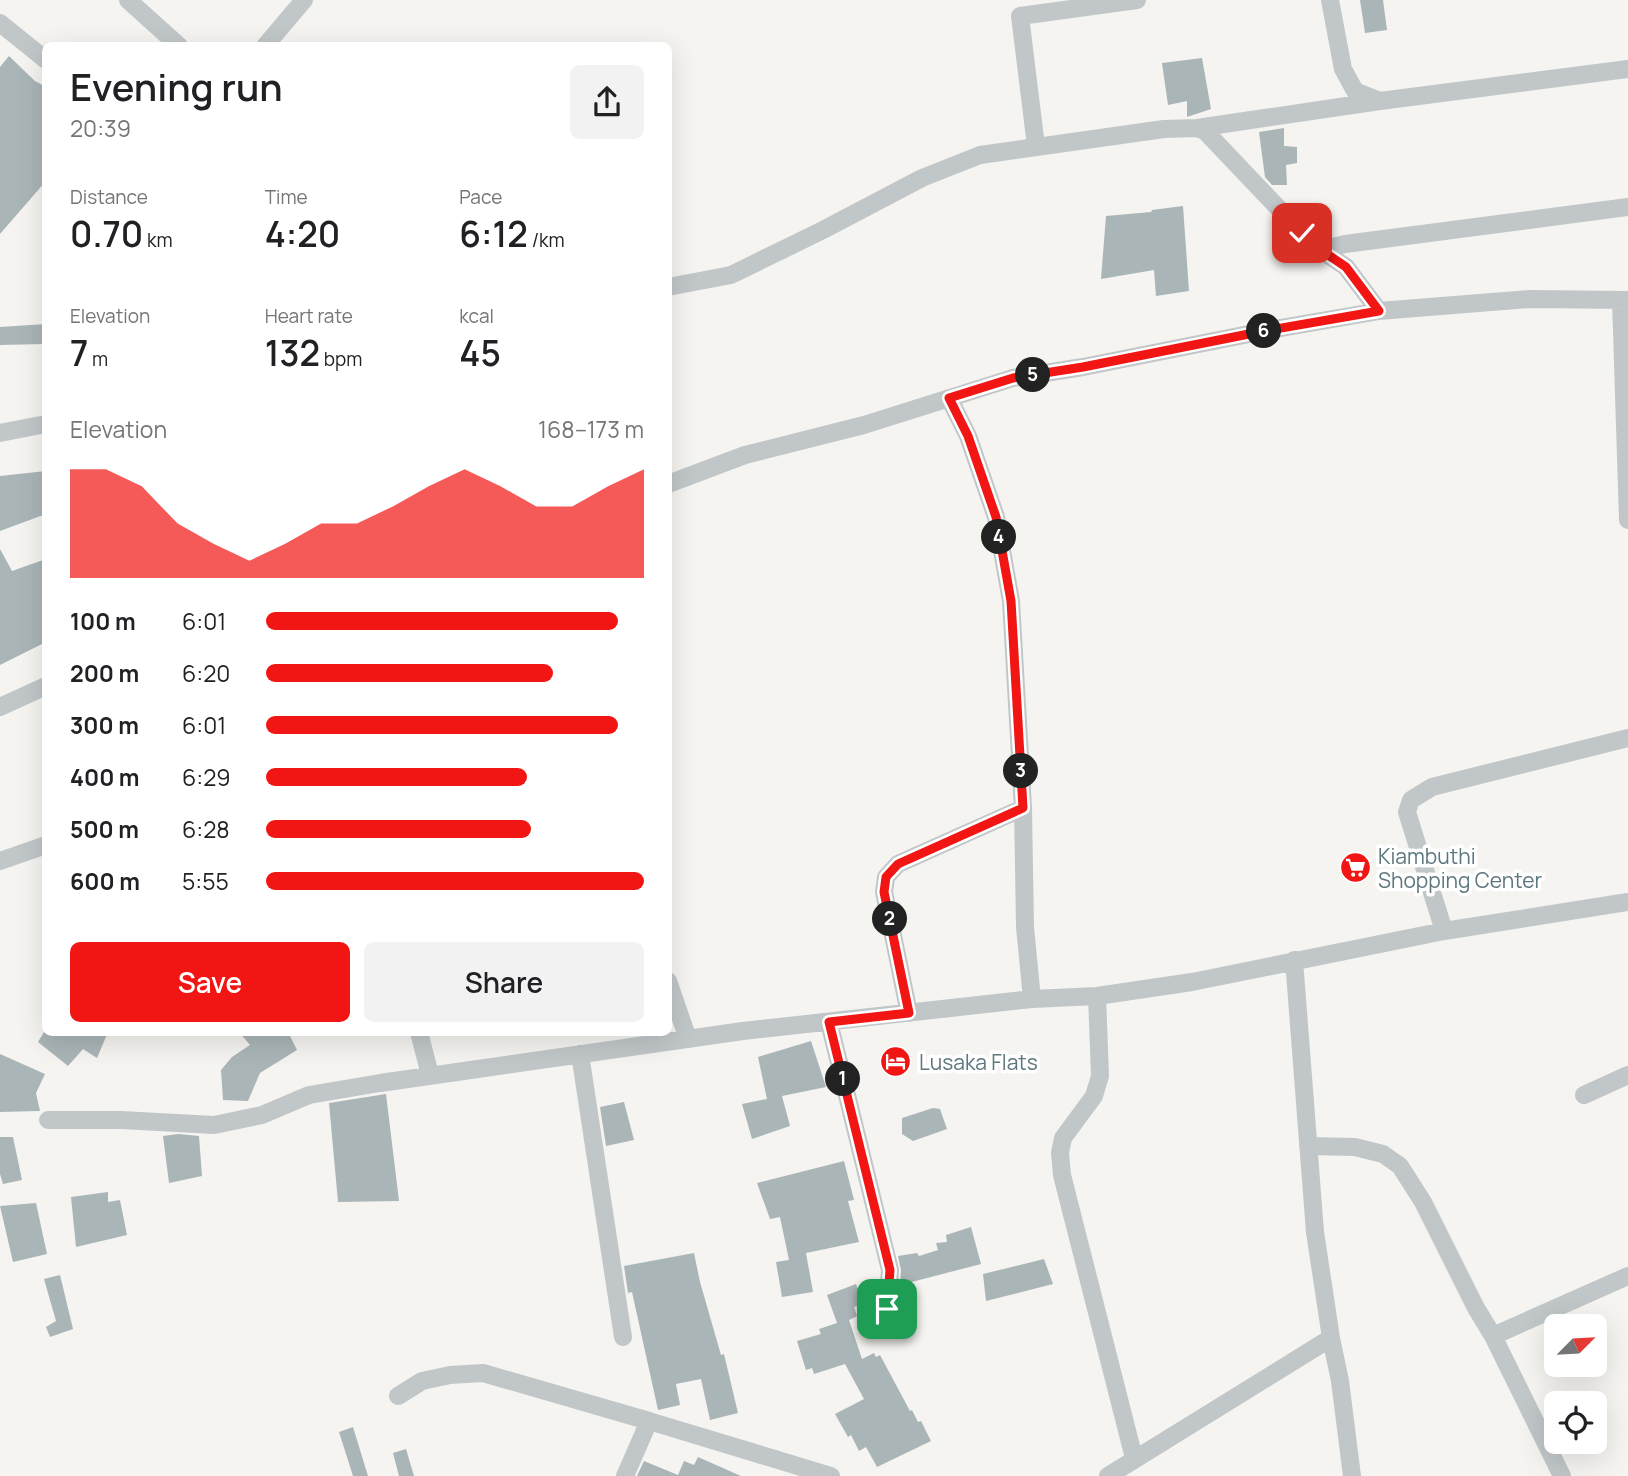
<!DOCTYPE html>
<meta charset="utf-8">
<style>
body{margin:0;font-family:Manrope,sans-serif;background:#f2f2f2;color:#202124;height:100vh;display:flex;flex-direction:column;font-size:26px;white-space:nowrap}
*{box-sizing:border-box;margin:0}
p{font-size:23px;color:#757577}
.icon{flex:none;width:38px;height:38px;fill:none;stroke:currentColor;stroke-width:2;stroke-linecap:round;stroke-linejoin:round}
.map{position:relative;flex:1;overflow:hidden}
.side{position:absolute;left:42px;top:42px;width:630px;height:994px;display:flex;flex-direction:column;background:#fff;border-radius:10px;box-shadow:0 7px 28px #0002}
.side>*{flex:none}
.needle{width:46px;rotate:66deg}
.fabs{position:absolute;left:1544px;top:1314px;display:grid;gap:14px}
.fabs a{display:grid;place-items:center;width:63px;height:63px;border-radius:10px;background:#fff;box-shadow:0 7px 28px #0002;font-size:35px}
.pin{position:absolute;display:grid;place-items:center;width:60px;height:60px;color:#fff;margin:-30px;border-radius:14px;box-shadow:0 4px 10px #0006}
.km{position:absolute;width:35px;height:35px;margin:-18px;border-radius:50%;background:#222;color:#fff;font-size:19px;line-height:35px;text-align:center}
.round{display:grid;place-items:center;flex:none;width:74px;height:74px;border-radius:10px;background:#f2f2f2}
.headline{display:flex;align-items:center;justify-content:space-between;height:119px;padding:0 28px}
h1{font-size:38px;font-weight:600;line-height:52px}
.figures{display:grid;grid-template-columns:repeat(3,1fr);gap:10px;height:119px;padding:7px 28px}
.figures div{display:grid;align-content:center}
.figures b{font-size:35px;font-weight:600}
.figures small{font-size:19px;font-weight:400}
.figures p{font-size:19px}
.chart{height:196px;padding:14px 28px}
.chart p{display:flex;justify-content:space-between}
.chart svg{width:100%;height:126px;margin-top:7px;fill:#f11513;opacity:.7}
.action{display:flex;gap:14px;margin-top:auto;padding:14px 28px}
.action a{flex:1;height:80px;border-radius:10px;background:#f11513;color:#fff;font-size:28px;font-weight:600;line-height:80px;text-align:center}
.action a+a{background:#f2f2f2;color:#202124}
ul{padding:0 28px;list-style:none;font-size:23px}
li{display:grid;grid-template-columns:112px 84px 1fr;align-items:center;height:52px}
li i{height:18px;border-radius:9px;background:#f11513}
.map>svg:first-child{display:block}
.building{fill:#aab5b8}
.lines{fill:none;stroke-linecap:round;stroke-linejoin:round}
.minor{stroke:#c1c7c9;stroke-width:18}
.route-casing{stroke:#fff;stroke-width:14}
.route{stroke:#f11513;stroke-width:9}
.labels{text-anchor:middle;dominant-baseline:central;stroke-width:7;stroke-linejoin:round;paint-order:stroke}
.poi-label{font-size:21px;fill:#5d777e;stroke:#fff;text-anchor:start}
</style>
<div class="map">
<svg width="1628" height="1476" viewBox="0 0 1628 1476">
<rect width="100%" height="100%" fill="#f5f4f0"/>
<path class="building" d="M1360 0H1383L1387 30 1365 33Z
M9 56 35 81 46 87V181L0 234V67Z
M1202 58 1211 109 1187 117V101L1168 105 1162 63Z
M1284 128V146L1297 147V163L1286 165 1287 185H1272L1265 177 1259 132Z
M1183 206 1189 291 1156 296 1154 270 1101 279 1106 216 1151 212 1152 210Z
M46 324V344L0 345V327Z
M46 471V514L0 531V476Z
M0 549 12 571 46 559V642L0 665Z
M44 1032H108L97 1058 83 1049 68 1066 38 1042Z
M239 1032H288L297 1050 260 1073 248 1101 223 1100 221 1070 232 1057 250 1045Z
M811 1041 826 1087 782 1096 790 1126 752 1139 742 1104 767 1099 758 1057Z
M0 1054 45 1074 36 1093 40 1111 0 1112Z
M386 1094 399 1201 338 1202 329 1103Z
M624 1102 634 1140 606 1146 600 1107Z
M933 1108 940 1109 947 1129 913 1141 902 1134V1118Z
M178 1134 199 1136 202 1176 169 1183 163 1136Z
M0 1137H13L22 1180 3 1184 0 1174Z
M844 1161 854 1200 848 1201 859 1242 806 1253 813 1292 782 1297 776 1262 789 1260 780 1217 770 1219 757 1183Z
M108 1192V1202L120 1200 127 1235 76 1247 71 1197Z
M36 1203 47 1254 13 1262 0 1206Z
M971 1227 981 1264 900 1285 901 1270 898 1256 917 1253 919 1256 938 1250 936 1243 947 1242 946 1235Z
M694 1253 700 1282 721 1355 724 1354 738 1413 710 1420 701 1379 676 1384 680 1405 658 1410 632 1292 628 1293 624 1266Z
M1044 1259 1053 1284 986 1301 983 1274Z
M60 1275 73 1329 50 1337 46 1327 56 1321 44 1279Z
M856 1284 863 1304 854 1307 857 1316 849 1320 862 1359 874 1353 876 1357 880 1355 910 1411 912 1410 918 1422 921 1421 931 1441 877 1467 866 1447 859 1451 851 1435 848 1437 835 1414 864 1399 845 1364 814 1374 812 1368 806 1370 797 1341 821 1334 819 1329 837 1323 827 1295Z
M353 1427 368 1476H353L339 1432Z
M406 1449 414 1476H399L393 1453Z
M698 1457 741 1476H637L644 1461 678 1475 684 1461 694 1465Z"/>
<g class="lines">
<path class="minor" d="M128 0 179 46
M1330 0 1343 69 1355 91 1380 101 1628 69
M0 23 46 60
M265 46 304 0
M1197 128 1380 101
M1036 146 1020 16 1137 0
M1321 250 1345 244 1628 207
M668 287 731 275 823 230 922 178 980 155 1164 129 1197 128 1205 131 1302 233 1321 250 1346 267 1379 311
M1621 300 1628 520
M949 398 968 436 996 517 1011 601 1023 808 1025 927 1032 999
M0 433 46 424
M668 484 745 455 864 425 1013 378 1083 367 1264 331 1379 311 1530 299 1628 300
M0 707 46 686
M0 861 46 845
M1444 931 1407 812 1411 800 1432 787 1628 738
M1294 960 1315 1232 1331 1338 1340 1381 1352 1476
M668 981 688 1039
M1097 996 1100 1076 1094 1096 1063 1138 1060 1153 1062 1175 1134 1458
M909 1013 884 892 886 877 898 864 1023 808
M829 1022 890 1270 887 1309
M419 1032 430 1075
M580 1054 623 1337
M1584 1095 1628 1075
M48 1120H121L214 1125 262 1115 309 1095 380 1083 743 1031 1032 999 1097 996 1192 982 1444 931 1628 902
M1308 1146 1355 1147 1383 1154 1400 1166 1423 1202 1476 1308 1493 1336 1562 1476
M1493 1336 1628 1276
M398 1396 422 1381 450 1375 483 1373 649 1421
M625 1476 649 1421 831 1476
M1108 1476 1331 1338"/>
</g>
<g class="lines">
<defs>
<path id="route" d="M887 1309 890 1270 829 1022 909 1013 884 892 886 877 898 864 1023 808 1011 601 996 517 968 436 949 398 1013 378 1083 367 1264 331 1379 311 1346 267 1321 250 1302 233"/>
</defs>
<use href="#route" class="route-casing"/>
<use href="#route" class="route"/>
</g>
<defs>
<symbol id="supermarket-disc" viewBox="-11 -11 22 22"><circle r="9.5" fill="#f11513" stroke="#fff"/><path d="M-6-5.5h2.5l.6 2H6L4.5 2H-2.5L-4.4-4H-6ZM-1.5 3.2a1.3 1.3 0 1 0 .1 0ZM3 3.2a1.3 1.3 0 1 0 .1 0Z" fill="#fff"/></symbol>
<symbol id="hotel-disc" viewBox="-11 -11 22 22"><circle r="9.5" fill="#f11513" stroke="#fff"/><path d="M-6-4.5h1.5V1H6V5H4.5V3h-9V5H-6ZM-4 0a1.8 1.8 0 1 1 3.6 0ZM.5 0V-2.5h3Q6-2.5 6 0Z" fill="#fff"/></symbol>
</defs>
<g fill-rule="evenodd">
<use href="#supermarket-disc" x="1338" y="850" width="35" height="35"/>
<use href="#hotel-disc" x="878" y="1044" width="35" height="35"/>
</g>
<g class="labels">
<g class="poi-label">
<text x="1378" y="856">Kiambuthi<tspan x="1378" dy="24">Shopping Center</tspan></text>
<text x="919" y="1062">Lusaka Flats</text>
</g>
</g>
</svg>
<div class="fabs">
<a><svg class="needle" viewBox="-14 -14 28 28"><path d="M0-13l5 13h-10z" fill="#e53935"/><path d="M0 13l5-13h-10z" fill="#757577"/></svg></a>
<a><svg class="icon" aria-label="locate" viewBox="0 0 24 24"><circle cx="12" cy="12" r="6"/><path d="M12 2v4M12 18v4M2 12h4M18 12h4"/></svg></a>
</div>
<div class="pin" style="left:887px;top:1309px;background:#1e9e55"><svg class="icon" aria-label="arrive" viewBox="0 0 24 24"><path d="M6 21V4h12l-3 4 3 4H6"/></svg></div>
<div class="pin" style="left:1302px;top:233px;background:#d93025"><svg class="icon" aria-label="check" viewBox="0 0 24 24"><path d="M5 12l5 5 9-10"/></svg></div>
<b class="km" style="left:843px;top:1079px">1</b>
<b class="km" style="left:890px;top:919px">2</b>
<b class="km" style="left:1021px;top:771px">3</b>
<b class="km" style="left:999px;top:537px">4</b>
<b class="km" style="left:1033px;top:375px">5</b>
<b class="km" style="left:1264px;top:331px">6</b>
<section class="side">
<div class="headline"><div><h1>Evening run</h1><p>20:39</p></div><a class="round"><svg class="icon" aria-label="share" viewBox="0 0 24 24"><path d="M12 15V3M7 8l5-5 5 5M5 13v7h14v-7"/></svg></a></div>
<div class="figures">
<div><p>Distance</p><b>0.70<small> km</small></b></div>
<div><p>Time</p><b>4:20</b></div>
<div><p>Pace</p><b>6:12<small> /km</small></b></div>
</div>
<div class="figures">
<div><p>Elevation</p><b>7<small> m</small></b></div>
<div><p>Heart rate</p><b>132<small> bpm</small></b></div>
<div><p>kcal</p><b>45</b></div>
</div>
<div class="chart"><p><span>Elevation</span>168–173 m</p>
<svg viewBox="0 0 160 44" preserveAspectRatio="none"><path d="M0 44V6L10 6L20 12L30 25L40 32L50 38L60 32L70 25L80 25L90 19L100 12L110 6L120 12L130 19L140 19L150 12L160 6V44z"/></svg>
</div>
<ul>
<li><b>100 m</b>6:01<i style="width:93%"></i></li>
<li><b>200 m</b>6:20<i style="width:76%"></i></li>
<li><b>300 m</b>6:01<i style="width:93%"></i></li>
<li><b>400 m</b>6:29<i style="width:69%"></i></li>
<li><b>500 m</b>6:28<i style="width:70%"></i></li>
<li><b>600 m</b>5:55<i style="width:100%"></i></li>
</ul>
<div class="action"><a>Save</a><a>Share</a></div>
</section>
</div>
